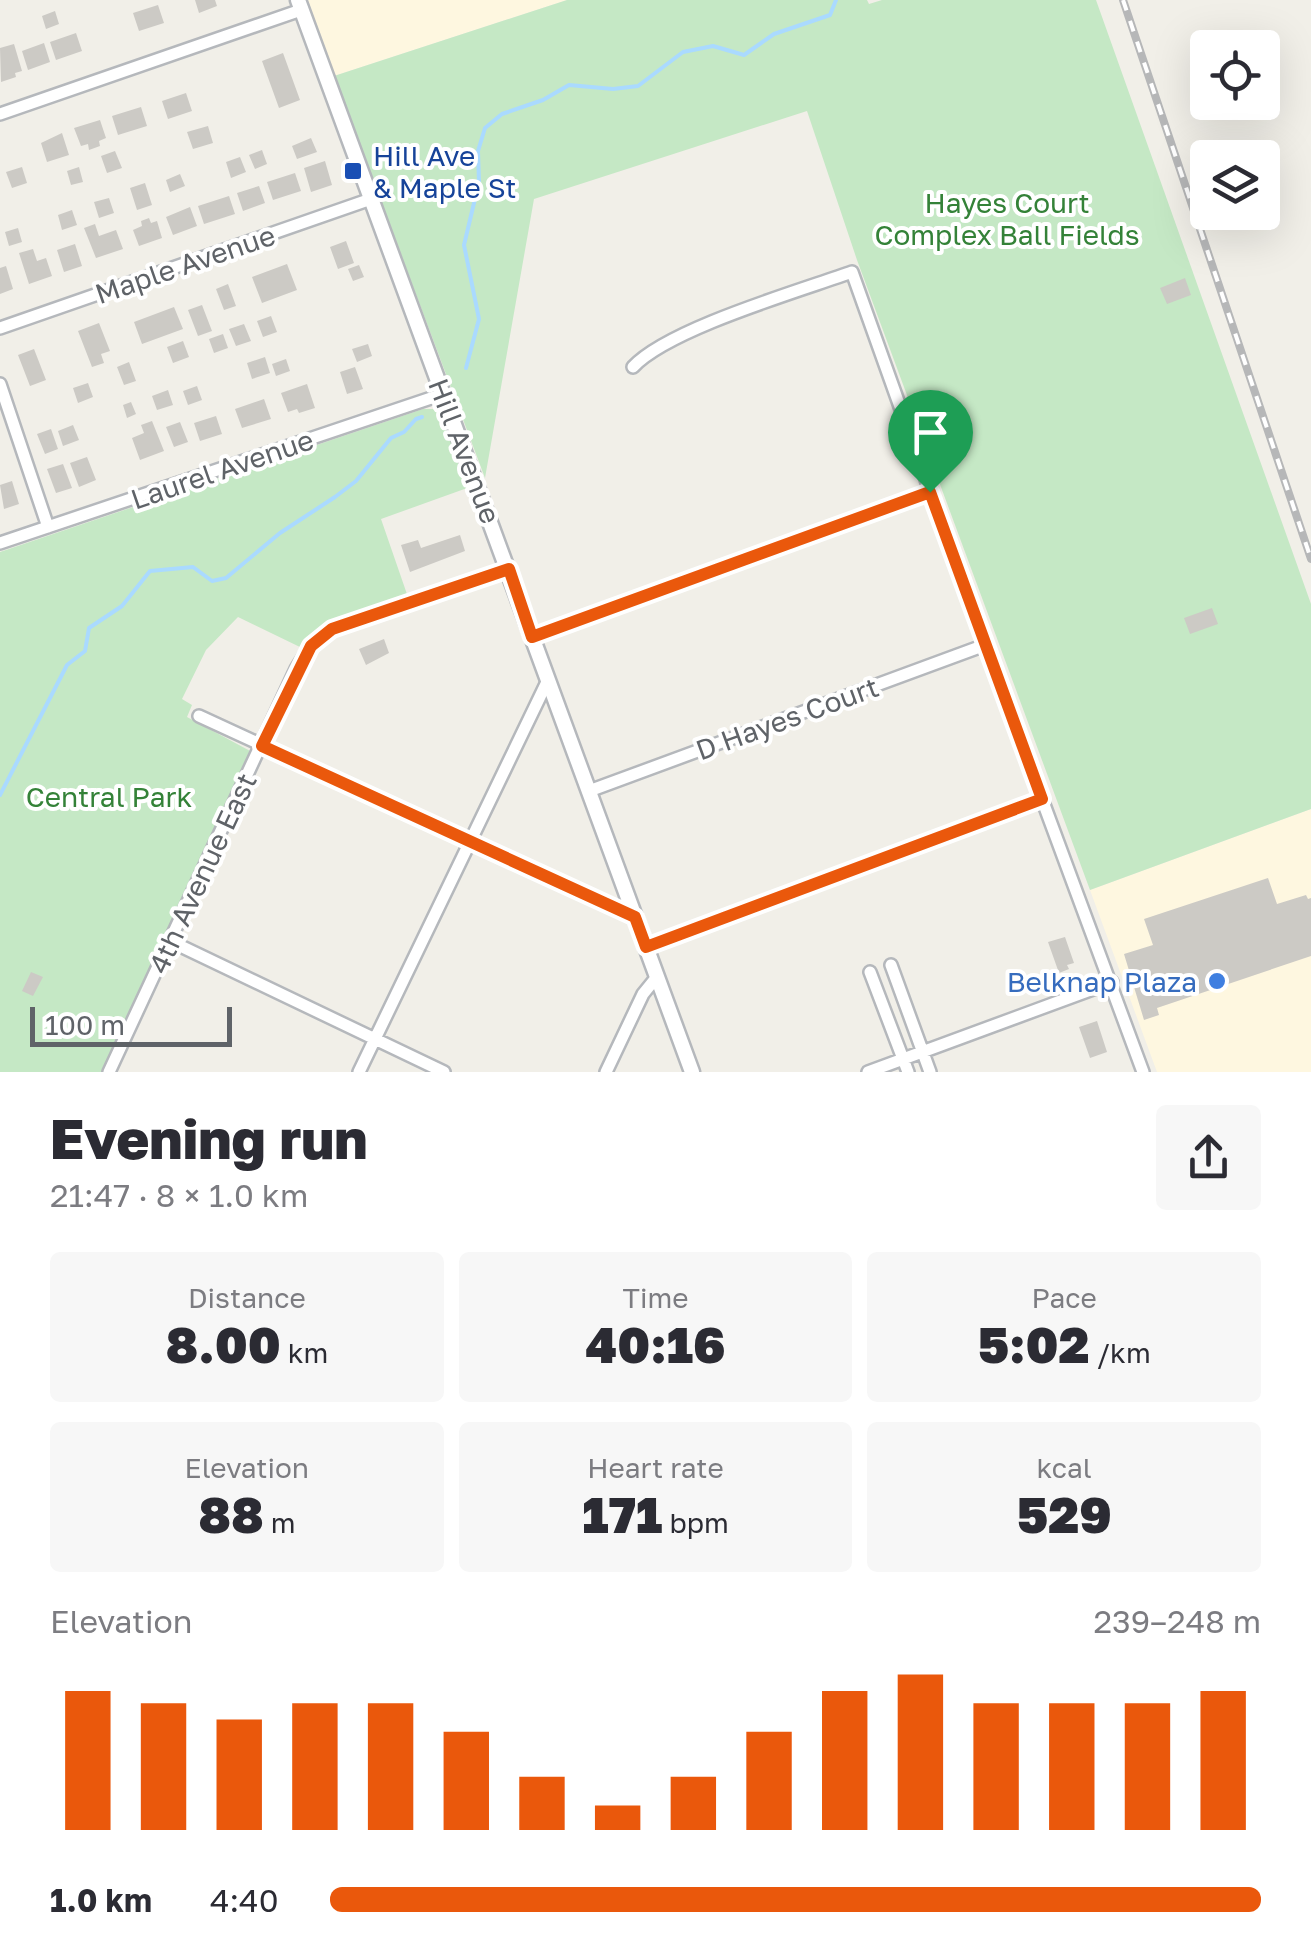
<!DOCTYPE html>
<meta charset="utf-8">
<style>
body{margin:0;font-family:"Golos Text",sans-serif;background:#f7f7f7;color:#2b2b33;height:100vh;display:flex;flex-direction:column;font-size:38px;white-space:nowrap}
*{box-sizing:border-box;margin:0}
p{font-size:32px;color:#7c7c81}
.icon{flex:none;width:55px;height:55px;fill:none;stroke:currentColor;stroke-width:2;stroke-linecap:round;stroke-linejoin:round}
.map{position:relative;height:1072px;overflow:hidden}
.drawer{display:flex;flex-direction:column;background:#fff;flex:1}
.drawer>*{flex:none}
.tools{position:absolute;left:1190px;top:30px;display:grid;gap:20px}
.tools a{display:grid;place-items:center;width:90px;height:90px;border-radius:10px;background:#fff;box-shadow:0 10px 40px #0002;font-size:50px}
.scale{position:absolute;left:30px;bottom:25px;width:202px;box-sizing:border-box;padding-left:10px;border:5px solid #5f6368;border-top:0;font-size:28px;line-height:35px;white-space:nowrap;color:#5f6368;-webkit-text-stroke:8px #fff;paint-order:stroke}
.pin{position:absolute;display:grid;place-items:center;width:85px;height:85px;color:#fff;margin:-102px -42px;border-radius:50% 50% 50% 0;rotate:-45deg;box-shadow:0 0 10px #0007}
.pin .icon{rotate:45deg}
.round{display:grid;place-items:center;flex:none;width:105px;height:105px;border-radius:10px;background:#f7f7f7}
.headline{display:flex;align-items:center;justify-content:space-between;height:170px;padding:0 50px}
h1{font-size:55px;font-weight:800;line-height:75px}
.stats{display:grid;grid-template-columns:repeat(3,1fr);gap:15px;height:170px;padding:10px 50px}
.stats div{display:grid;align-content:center;border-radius:10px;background:#f7f7f7;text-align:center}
.stats b{font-size:50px;font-weight:800}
.stats small{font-size:28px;font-weight:400}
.stats p{font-size:28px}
.chart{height:280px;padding:20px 50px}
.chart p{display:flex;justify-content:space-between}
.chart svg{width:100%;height:180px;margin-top:10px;stroke:#ea580c;stroke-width:6}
ul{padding:0 50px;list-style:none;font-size:32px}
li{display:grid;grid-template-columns:160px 120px 1fr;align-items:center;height:75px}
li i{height:25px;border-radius:12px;background:#ea580c}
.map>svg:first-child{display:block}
.commercial{fill:#fef7e0}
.green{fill:#c5e8c5}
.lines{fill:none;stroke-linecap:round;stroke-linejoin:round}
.stream{stroke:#aadaff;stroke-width:4}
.building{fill:#cccac5}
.minor-casing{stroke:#b5b8bc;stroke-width:16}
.tertiary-casing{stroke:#b5b8bc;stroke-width:19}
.minor{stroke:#fff;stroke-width:11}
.tertiary{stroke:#fff;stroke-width:14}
.rail-casing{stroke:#b6b7b8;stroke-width:8}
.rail{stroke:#fff;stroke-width:4;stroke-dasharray:11;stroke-linecap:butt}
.route-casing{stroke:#fff;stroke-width:20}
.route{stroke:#ea580c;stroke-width:12}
.transit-dot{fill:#1a4fb4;stroke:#fff;stroke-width:4}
.shop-dot{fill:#3f7fe0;stroke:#fff;stroke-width:4}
.labels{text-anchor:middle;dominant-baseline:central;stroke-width:8;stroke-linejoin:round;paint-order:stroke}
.transit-label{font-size:28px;fill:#164399;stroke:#fff;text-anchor:start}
.park-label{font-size:28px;fill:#348238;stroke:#fff}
.street-label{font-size:28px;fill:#5f6368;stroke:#fff}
.shop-label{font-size:28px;fill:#366cbe;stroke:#fff;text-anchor:end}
</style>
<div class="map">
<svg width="1311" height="1072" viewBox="0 0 1311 1072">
<rect width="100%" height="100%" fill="#f1efe8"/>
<path class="commercial" d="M308 0H567L334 76Z
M1311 809V1072H1157L1090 890Z"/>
<path class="green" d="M567 0H867L869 4 882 0H1096L1311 604V809L1090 890 857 260 807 111 534 199 485 478 334 76Z
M423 409H433L441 415 470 487 381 519 409 600 315 632 302 648 238 617 206 650 182 699 192 705 187 717 252 752 102 1072H0V552Z"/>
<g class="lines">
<path class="stream" d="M466 368 479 319 464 245 479 182 478 151 485 128 502 114 543 100 569 85 613 89 638 86 683 52 713 46 744 55 774 34 830 15 836 0
M0 795 67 665 85 651 89 628 122 606 150 571 193 567 212 581 226 578 280 533 335 497 356 481 391 438 404 432 416 419 422 417"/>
</g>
<path class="building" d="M195 0H215L217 6 199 13Z
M158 5 164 23 139 31 133 13Z
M55 11 59 24 46 29 42 16Z
M76 33 82 51 56 60 50 42Z
M44 43 50 62 28 70 22 51Z
M14 44 22 71 15 73 16 77 1 82 0 48Z
M283 53 300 100 279 108 262 61Z
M186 93 192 111 168 119 162 101Z
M141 107 147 126 118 135 112 116Z
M100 120 106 138 99 141 100 146 89 150 88 144 81 146 74 128Z
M208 126 213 143 193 149 187 132Z
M62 133 69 155 47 162 41 143Z
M311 138 317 152 297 159 292 146Z
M262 150 267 164 255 169 249 155Z
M115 151 122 168 107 173 101 156Z
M240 157 246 172 231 178 226 162Z
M325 161 332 185 311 192 304 168Z
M22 167 27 183 12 188 6 172Z
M79 167 83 182 71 185 67 171Z
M295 173 301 191 273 200 267 182Z
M180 174 185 186 170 192 166 180Z
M145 183 152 205 137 210 130 188Z
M259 186 265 203 243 211 237 193Z
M229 196 235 214 204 224 198 206Z
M109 198 114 213 99 218 94 202Z
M190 207 197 226 173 235 166 217Z
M72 210 77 225 62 230 58 215Z
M149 218 151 223 157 221 162 238 139 246 133 230 142 226 141 221Z
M95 224 99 236 116 230 123 249 96 258 84 228Z
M18 228 22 242 9 246 5 232Z
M346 241 354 263 338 269 330 247Z
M75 244 82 266 64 272 57 250Z
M33 249 37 261 46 258 52 276 29 284 19 253Z
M287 264 297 290 262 303 252 277Z
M359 265 364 277 353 281 348 269Z
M6 266 13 289 0 294V268Z
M1185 278 1191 295 1167 304 1160 288Z
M228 284 236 306 224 310 216 289Z
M202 305 212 331 198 336 188 310Z
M174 307 183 329 142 344 134 322Z
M271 316 277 332 263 337 257 321Z
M99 323 110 351 101 354 104 363 92 367 78 331Z
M244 324 251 341 236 346 229 329Z
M223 334 228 348 214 353 209 339Z
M183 341 189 357 173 363 167 347Z
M368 344 372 356 357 362 352 349Z
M34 349 46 380 30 386 18 355Z
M265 357 270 373 252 379 247 363Z
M286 359 290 371 276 376 272 364Z
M129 362 136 381 124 385 117 367Z
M355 367 363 389 347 394 340 372Z
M88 383 93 397 78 403 73 388Z
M307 384 315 408 299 413 297 409 288 412 281 393Z
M197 386 202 400 188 405 183 391Z
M168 390 173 405 157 410 152 396Z
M264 399 271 419 242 428 235 409Z
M131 402 136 414 127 418 123 405Z
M216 416 222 434 200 441 194 423Z
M152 421 164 451 140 460 132 438 144 433 141 425Z
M180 422 188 442 174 447 166 427Z
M73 425 79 440 63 446 58 431Z
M51 429 58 449 45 454 37 434Z
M87 457 96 480 79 487 70 463Z
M63 464 72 488 56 493 47 469Z
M12 481 19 504 4 509 0 485Z
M460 535 465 551 410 572 401 545 418 540 421 548Z
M1212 608 1218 624 1190 634 1184 618Z
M384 639 389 653 366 665 359 649Z
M1268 878 1277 904 1306 895 1308 899 1311 898V956L1157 1008 1159 1015 1144 1020 1124 954 1153 945 1144 919Z
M1065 937 1074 963 1067 965 1069 969 1059 973 1048 942Z
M31 972 43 977 33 996 22 991Z
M1097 1021 1107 1052 1090 1058 1079 1027Z"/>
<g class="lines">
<defs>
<path id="minor" d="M0 114 301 10
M0 328 371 199
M633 367C668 329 799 291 852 272L985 645 1143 1072
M0 384 48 527
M0 543 443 394
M532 637 929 493
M199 716 635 917
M589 791 985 645
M170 941 444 1072
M645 947 1042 799
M891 965 930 1072
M870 972 908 1072
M109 1072 296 669 311 645 332 629 509 569
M359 1072 548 680
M606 1072 643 994 656 978
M868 1072 1112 982"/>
<path id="tertiary" d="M298 0 692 1072"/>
</defs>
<use href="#minor" class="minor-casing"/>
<use href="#tertiary" class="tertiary-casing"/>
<use href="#minor" class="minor"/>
<use href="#tertiary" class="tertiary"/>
<defs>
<path id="rail" d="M1123 0 1311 559"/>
</defs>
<use href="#rail" class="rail-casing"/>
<use href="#rail" class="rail"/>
</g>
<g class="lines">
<defs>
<path id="route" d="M930 492 1042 799 646 947 635 917 262 746 311 646 332 629 509 569 532 637Z"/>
</defs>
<use href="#route" class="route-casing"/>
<use href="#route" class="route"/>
</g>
<rect class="transit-dot" x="343" y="161" width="20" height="20" rx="5"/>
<circle class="shop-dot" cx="1217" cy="981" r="10"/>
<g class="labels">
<g class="transit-label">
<text x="373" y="155">Hill Ave<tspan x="373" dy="32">&amp; Maple St</tspan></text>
</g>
<g class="park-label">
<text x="1007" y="202">Hayes Court<tspan x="1007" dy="32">Complex Ball Fields</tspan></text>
<text x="109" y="796">Central Park</text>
</g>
<g class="street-label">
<text transform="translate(185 264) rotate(-19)">Maple Avenue</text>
<text transform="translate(465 451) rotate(69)">Hill Avenue</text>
<text transform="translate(222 469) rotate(-19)">Laurel Avenue</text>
<text transform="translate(787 718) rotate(-20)">D Hayes Court</text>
<text transform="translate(202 873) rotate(-65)">4th Avenue East</text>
</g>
<g class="shop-label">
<text x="1197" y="981">Belknap Plaza</text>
</g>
</g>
</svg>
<div class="tools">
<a><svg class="icon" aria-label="locate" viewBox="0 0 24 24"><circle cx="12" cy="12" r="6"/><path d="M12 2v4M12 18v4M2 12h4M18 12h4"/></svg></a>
<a><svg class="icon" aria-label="layers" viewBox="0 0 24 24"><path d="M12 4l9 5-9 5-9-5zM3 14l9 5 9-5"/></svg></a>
</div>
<div class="scale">100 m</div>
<div class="pin" style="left:930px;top:492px;background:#1e9e55"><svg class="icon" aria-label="arrive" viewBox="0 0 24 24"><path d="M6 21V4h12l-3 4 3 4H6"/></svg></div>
</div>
<section class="drawer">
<div class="headline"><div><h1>Evening run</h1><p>21:47 · 8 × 1.0 km</p></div><a class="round"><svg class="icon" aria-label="share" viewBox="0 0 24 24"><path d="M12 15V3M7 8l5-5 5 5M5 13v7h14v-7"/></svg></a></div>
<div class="stats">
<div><p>Distance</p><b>8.00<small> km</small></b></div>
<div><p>Time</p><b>40:16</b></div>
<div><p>Pace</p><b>5:02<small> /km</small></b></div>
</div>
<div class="stats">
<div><p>Elevation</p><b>88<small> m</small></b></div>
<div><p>Heart rate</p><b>171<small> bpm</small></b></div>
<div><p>kcal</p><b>529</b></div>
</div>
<div class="chart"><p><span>Elevation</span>239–248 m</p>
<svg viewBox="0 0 160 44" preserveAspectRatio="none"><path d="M5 44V10M15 44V13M25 44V17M35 44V13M45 44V13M55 44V20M65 44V31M75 44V38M85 44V31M95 44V20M105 44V10M115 44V6M125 44V13M135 44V13M145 44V13M155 44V10"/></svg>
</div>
<ul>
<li><b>1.0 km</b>4:40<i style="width:100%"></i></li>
</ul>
</section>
